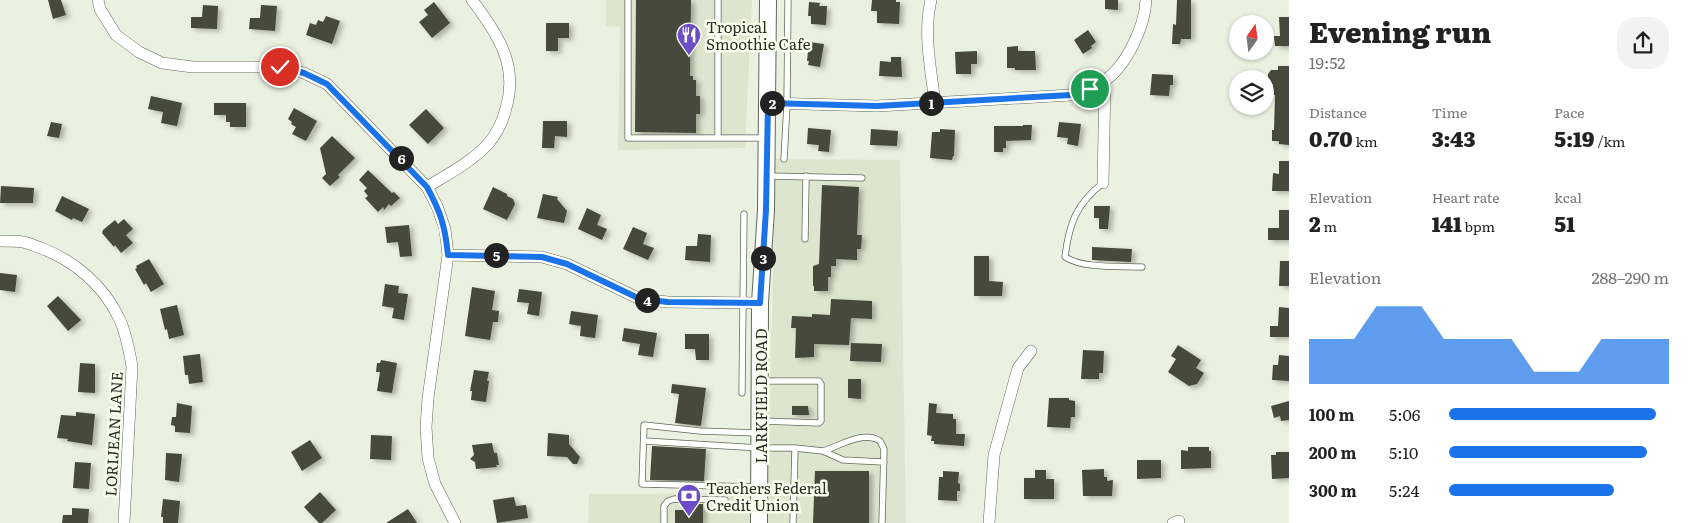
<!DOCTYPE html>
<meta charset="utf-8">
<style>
body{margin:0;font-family:Literata,serif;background:#f2f2f2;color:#222;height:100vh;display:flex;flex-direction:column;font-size:19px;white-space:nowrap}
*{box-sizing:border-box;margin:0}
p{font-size:16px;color:#767676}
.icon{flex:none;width:28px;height:28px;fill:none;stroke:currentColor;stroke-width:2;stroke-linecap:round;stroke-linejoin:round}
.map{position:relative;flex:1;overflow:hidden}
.drawer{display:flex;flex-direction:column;background:#fff;width:400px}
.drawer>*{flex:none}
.needle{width:32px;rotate:14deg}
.buttons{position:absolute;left:1229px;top:15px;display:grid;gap:10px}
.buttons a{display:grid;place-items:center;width:45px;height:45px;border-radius:50%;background:#fff;box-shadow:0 1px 4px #0004;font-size:25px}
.pin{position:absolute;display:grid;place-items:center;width:42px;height:42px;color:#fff;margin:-21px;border:2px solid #fff;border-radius:50%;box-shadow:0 1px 5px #0007}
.km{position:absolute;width:25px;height:25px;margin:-12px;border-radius:50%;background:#222;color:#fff;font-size:14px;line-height:25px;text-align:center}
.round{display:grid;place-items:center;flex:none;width:52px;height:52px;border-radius:20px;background:#f2f2f2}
.head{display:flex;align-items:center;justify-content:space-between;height:85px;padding:0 20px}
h1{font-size:28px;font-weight:800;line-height:38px}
.metrics{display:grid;grid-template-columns:repeat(3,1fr);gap:8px;height:85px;padding:5px 20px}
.metrics div{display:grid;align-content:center}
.metrics b{font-size:21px;font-weight:800}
.metrics small{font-size:14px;font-weight:400}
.metrics p{font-size:14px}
.chart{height:140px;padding:10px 20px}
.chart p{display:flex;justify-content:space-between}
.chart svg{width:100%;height:90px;margin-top:5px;fill:#1a73e8;opacity:.7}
ul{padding:0 20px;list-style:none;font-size:16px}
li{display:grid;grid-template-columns:80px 60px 1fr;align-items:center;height:38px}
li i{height:12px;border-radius:6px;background:#1a73e8}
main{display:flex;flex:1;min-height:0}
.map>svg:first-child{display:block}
.built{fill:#dde5ce}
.building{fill:#464a3c;filter:url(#shadow)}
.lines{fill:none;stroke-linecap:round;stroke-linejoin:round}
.service-casing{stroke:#626758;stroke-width:7}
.minor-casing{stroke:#626758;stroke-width:12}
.secondary-casing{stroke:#626758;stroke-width:18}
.service{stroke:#fff;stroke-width:5.5}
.minor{stroke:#fff;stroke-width:11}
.secondary{stroke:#fff;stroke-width:16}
.route-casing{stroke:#fff;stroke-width:10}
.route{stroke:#1a73e8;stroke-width:6}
.labels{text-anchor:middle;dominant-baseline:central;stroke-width:5;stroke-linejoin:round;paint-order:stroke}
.poi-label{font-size:15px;fill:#292b25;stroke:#f9ffed;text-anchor:start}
.street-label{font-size:15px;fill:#292b25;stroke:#f9ffed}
</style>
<main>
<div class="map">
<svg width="1289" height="523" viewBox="0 0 1289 523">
<defs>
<filter id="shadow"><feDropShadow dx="4" dy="2.5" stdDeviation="2.5" flood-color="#0004"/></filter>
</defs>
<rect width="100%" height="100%" fill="#ebf1e0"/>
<path class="built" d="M606 0H752L745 148 618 150 620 27 606 26Z
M776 159 900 160 906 523H588L589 494 767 493Z"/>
<path class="building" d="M48 0H61L66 15 53 19Z
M636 0H691L690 76H693V80H696V96H700V114H696V133L635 132Z
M872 0H896V2H900L899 24 877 23V11H871Z
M1105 0H1118V10L1105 9Z
M1177 0H1191V39H1181L1180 44H1172L1173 24 1176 25Z
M434 2 450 23 432 38 419 22 428 15 424 10Z
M809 2 820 3 819 6H827L826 25 811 24V16H808Z
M203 5 218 6 217 29 191 28V17H202Z
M261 5 277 6 275 31 249 29 250 18H260Z
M326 16 340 21 332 44 306 35 310 23 316 25 318 20 323 22Z
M1279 17H1289V46H1275L1274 36H1280Z
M546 23H569V38H558V51H546Z
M1088 30 1096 42 1091 46 1092 48 1083 54 1074 40Z
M809 42 824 44 820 67 808 65 809 61H807Z
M1018 46V51H1035L1036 70H1015V68H1007V47Z
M977 51V64H971V74H956L955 52Z
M891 57H901L902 77 879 76 880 61 891 62Z
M1278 66H1289V145L1279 144V141H1272V130H1274L1275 95H1273V85L1268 80V74L1271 70H1278Z
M1152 74 1173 75V85H1170L1169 96 1150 95Z
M151 96 182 103 177 126 161 123 163 112 148 109Z
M214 103H246V127H230V122H226V115H214Z
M294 108 317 121 306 141 292 134 296 127 291 124 292 122 288 119Z
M426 109 444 128 428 144 409 125Z
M543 121H567V137L555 136 554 148H542Z
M51 122 62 124 59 138 47 136Z
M1059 122 1081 124 1078 146 1067 144 1068 138 1057 137Z
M1023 125H1032L1031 140 1006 141V148H1003V152H994V126H1023Z
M808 128 831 130 829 152 818 151 819 145 807 144Z
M871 129 898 131 897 146 870 145Z
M940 129 955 130 954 156H953L952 160 930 158 932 132H940Z
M332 136 355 158 338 175 340 177 330 186 322 178 326 174 320 148Z
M1279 161H1289V191H1272L1273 173 1279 174Z
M368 170 392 193 394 192 400 198 391 206 389 204 384 210 383 207 378 212 365 198 368 196 364 191 367 188 359 180Z
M822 185 859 187 857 235H862L861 249H857V260L836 259V266H831V277H828V291H814V286H813V266L819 264Z
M1 186 34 188 33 203H0Z
M493 187 507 194V196L513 199 515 204 507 220 483 209Z
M543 194 558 197 557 199 567 211 564 223 537 218Z
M62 196 89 209 82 222 73 218 72 220 55 211Z
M1094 206H1110L1108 229H1099V218H1094Z
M587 208 601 215 597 225 607 229 602 240 578 229Z
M1279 210H1289V240H1268V228H1279Z
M124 219 133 229 126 235 133 243 121 253 115 245 114 247 102 233 103 230 115 220 118 224Z
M409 225 412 256 400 257 398 242 387 243 385 227Z
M633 227 647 233 643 244 654 248 648 260 623 249Z
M698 234 711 235 710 262 685 260 686 246H697Z
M1092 247 1132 249 1131 262 1092 260Z
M974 256H989V281L1003 282 1002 296H974Z
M149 259 164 284 151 292 146 283 144 285 135 269 137 268 136 266Z
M1280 261H1289V286H1279Z
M0 273 17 275 15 292 0 290Z
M385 284 399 286 398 293 408 294 404 320 392 318 394 308 382 306Z
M472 287 495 291 492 310 499 311 498 322H493L490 340 465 336Z
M519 289 542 292 539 316 527 314 529 303 517 302Z
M58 296 81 320 68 331 47 306Z
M831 299 872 301V319L851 318 849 345 814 344V357L795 358 796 328H791L792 316 812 317V314L830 315Z
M177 305 184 335 169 339 167 329 165 330 160 309Z
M1279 307 1289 308V337H1270V326H1278Z
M571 311 598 315 595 338 580 336 581 326 569 324Z
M624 328 657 333 653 357 638 355 640 344 622 341Z
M685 334H709V360H696L695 349H685Z
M851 343 882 344 881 362 850 361Z
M1178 345 1201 360 1196 368 1204 373 1197 384 1189 386 1168 372 1176 359 1171 356Z
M1083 350 1104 351 1103 373H1099V379H1081Z
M200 354 203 382 189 384 188 375H185L183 356Z
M1279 355 1289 356V381L1272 380 1273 365H1278Z
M381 360 397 363 392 393 377 391 380 372H376L377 363H380Z
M80 363 95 364V393L78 392Z
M474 370 489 372 487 381H489L486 402 471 400 472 391H470Z
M848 379H861V399L848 398Z
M672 384 706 388 701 426 675 423 679 394 671 393Z
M1049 398H1069V400L1075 401V417H1071L1070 428 1047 427Z
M1289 401V420L1281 421 1280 416 1274 418 1271 406Z
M177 403 192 406 190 433 175 432V426L171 425 172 417H176Z
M929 403 937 404 936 413 953 414V419H956V434H965L964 446 934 444V441H931L932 436 927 435Z
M792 406H808L809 415H792Z
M76 412 95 414 92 445 67 441 68 439 57 438 61 415 76 416Z
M548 433 569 435V444L580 457 577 464H573L567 457 547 456Z
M371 435 392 436 391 460 370 459Z
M310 440 322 458 302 471 291 452Z
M492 443 494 453H497L499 465H496L497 467 476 469 475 462 470 459 474 455 472 445Z
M652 446 706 449 704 481 650 480Z
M1188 447H1209V451H1211V468L1181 469V450L1188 451Z
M1276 452H1289V478L1272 479 1271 455H1276Z
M166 453 182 454 179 482 165 480Z
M1137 460H1161V478L1137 479Z
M75 462 91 463 89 489 73 488Z
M1104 469V477H1107V481L1113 480 1112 496H1083L1082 470Z
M1035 470H1046V479H1054V499H1024V478H1035Z
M815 471H869V523H813Z
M943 471 959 472 958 483 960 484V491H957V501L938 500 939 477H943Z
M320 492 336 510 322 523H319L304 507Z
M514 497 516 506 526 505 528 518 497 523 493 500Z
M163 499 180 501 178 523H163V517H161Z
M691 504H703V523H675V510H690Z
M72 508 89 509 88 523H62L63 515H72Z
M408 509 417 523H386Z"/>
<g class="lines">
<defs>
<path id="service" d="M628 0V138H765
M718 138V0
M784 159 787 104 788 0
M768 176 862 178
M1103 183C1076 204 1069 224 1065 257 1084 269 1120 266 1142 267
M805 239 806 176
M742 393 744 214
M761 421 819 423 821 421V384L819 381H762
M758 433 700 431 644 425 642 484 758 487
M644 441 760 448H795L793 523
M795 448 823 451 843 460 884 462
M823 451C840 446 863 430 880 441L884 449 882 523
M664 523V506L668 501 674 499 725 500"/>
<path id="minor" d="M98 0 100 9 116 35 139 52 162 63 193 67H280L304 73 327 84 427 187 437 206 445 229 448 255 428 398 426 427 428 458 435 484 455 523
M931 0C923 33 931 70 935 103
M768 103 877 106 1071 95C1082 91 1094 88 1104 81 1126 67 1145 26 1146 0
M1103 183 1105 80
M427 187C448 174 470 163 487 145 496 135 503 121 506 108 519 65 497 33 472 0
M0 241C7 241 16 241 23 242 29 243 35 246 41 248 75 261 103 285 119 318 126 332 129 350 132 366L124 523
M448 255 542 257 567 264 640 299 668 302 760 303
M989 523 994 455 1018 368 1031 351
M1173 523 1179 521"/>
<path id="secondary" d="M759 523 760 303 766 210 768 0"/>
</defs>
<use href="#service" class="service-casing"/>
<use href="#minor" class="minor-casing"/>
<use href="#secondary" class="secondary-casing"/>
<use href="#service" class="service"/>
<use href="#minor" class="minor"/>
<use href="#secondary" class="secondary"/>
</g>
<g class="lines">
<defs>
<path id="route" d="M280 67 304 73 327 84 427 187C441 213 445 226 448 255L542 257 567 264 640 299 668 302 760 303 766 210 768 103 877 106 1071 95 1090 89"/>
</defs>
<use href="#route" class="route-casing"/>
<use href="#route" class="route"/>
</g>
<defs>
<symbol id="restaurant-pin" viewBox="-11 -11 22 30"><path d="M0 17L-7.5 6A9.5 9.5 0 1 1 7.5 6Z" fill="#6d4dc6" stroke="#f9ffed"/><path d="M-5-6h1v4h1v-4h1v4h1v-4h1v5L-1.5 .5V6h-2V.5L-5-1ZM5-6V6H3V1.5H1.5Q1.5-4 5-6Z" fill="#fff"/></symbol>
<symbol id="bank-pin" viewBox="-11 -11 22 30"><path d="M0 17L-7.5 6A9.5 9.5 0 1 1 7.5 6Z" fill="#6d4dc6" stroke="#f9ffed"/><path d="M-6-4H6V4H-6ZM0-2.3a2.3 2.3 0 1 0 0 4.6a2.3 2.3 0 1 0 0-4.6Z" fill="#fff"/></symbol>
</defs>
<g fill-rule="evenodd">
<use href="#restaurant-pin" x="675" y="21" width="28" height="38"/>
<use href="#bank-pin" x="675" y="482" width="28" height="38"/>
</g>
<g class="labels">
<g class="poi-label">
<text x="706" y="26">Tropical<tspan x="706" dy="17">Smoothie Cafe</tspan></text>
<text x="706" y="487">Teachers Federal<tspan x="706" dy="17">Credit Union</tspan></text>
</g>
<g class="street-label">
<text transform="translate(760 396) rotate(-90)">LARKFIELD ROAD</text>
<text transform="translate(113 434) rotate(-87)">LORIJEAN LANE</text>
</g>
</g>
</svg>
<div class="buttons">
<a><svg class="needle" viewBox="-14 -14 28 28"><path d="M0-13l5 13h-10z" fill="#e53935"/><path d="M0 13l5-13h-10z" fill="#767676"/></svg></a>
<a><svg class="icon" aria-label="layers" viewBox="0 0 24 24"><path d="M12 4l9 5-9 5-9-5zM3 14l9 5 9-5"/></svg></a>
</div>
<div class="pin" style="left:1090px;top:89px;background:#1e9e55"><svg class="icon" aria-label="arrive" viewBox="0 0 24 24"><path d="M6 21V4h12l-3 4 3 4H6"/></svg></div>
<div class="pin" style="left:280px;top:67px;background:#d93025"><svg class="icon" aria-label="check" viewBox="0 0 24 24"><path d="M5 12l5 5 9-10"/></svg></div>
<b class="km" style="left:931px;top:103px">1</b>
<b class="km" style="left:772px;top:103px">2</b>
<b class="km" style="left:763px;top:258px">3</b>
<b class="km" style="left:647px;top:300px">4</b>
<b class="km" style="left:496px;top:255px">5</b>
<b class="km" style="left:401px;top:158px">6</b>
</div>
<section class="drawer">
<div class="head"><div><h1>Evening run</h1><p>19:52</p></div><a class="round"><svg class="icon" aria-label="share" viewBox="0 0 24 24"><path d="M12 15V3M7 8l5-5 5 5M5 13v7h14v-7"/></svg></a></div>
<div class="metrics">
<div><p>Distance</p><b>0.70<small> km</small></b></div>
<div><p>Time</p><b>3:43</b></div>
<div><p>Pace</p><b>5:19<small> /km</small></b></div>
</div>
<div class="metrics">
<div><p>Elevation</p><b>2<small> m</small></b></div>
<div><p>Heart rate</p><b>141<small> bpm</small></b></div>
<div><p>kcal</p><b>51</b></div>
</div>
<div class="chart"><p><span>Elevation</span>288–290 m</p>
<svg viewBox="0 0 160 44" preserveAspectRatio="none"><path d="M0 44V22L10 22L20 22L30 6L40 6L50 6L60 22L70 22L80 22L90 22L100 38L110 38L120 38L130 22L140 22L150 22L160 22V44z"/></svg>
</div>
<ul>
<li><b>100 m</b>5:06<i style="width:94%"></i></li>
<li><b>200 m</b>5:10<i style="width:90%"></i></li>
<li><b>300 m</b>5:24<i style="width:75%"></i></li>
</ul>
</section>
</main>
